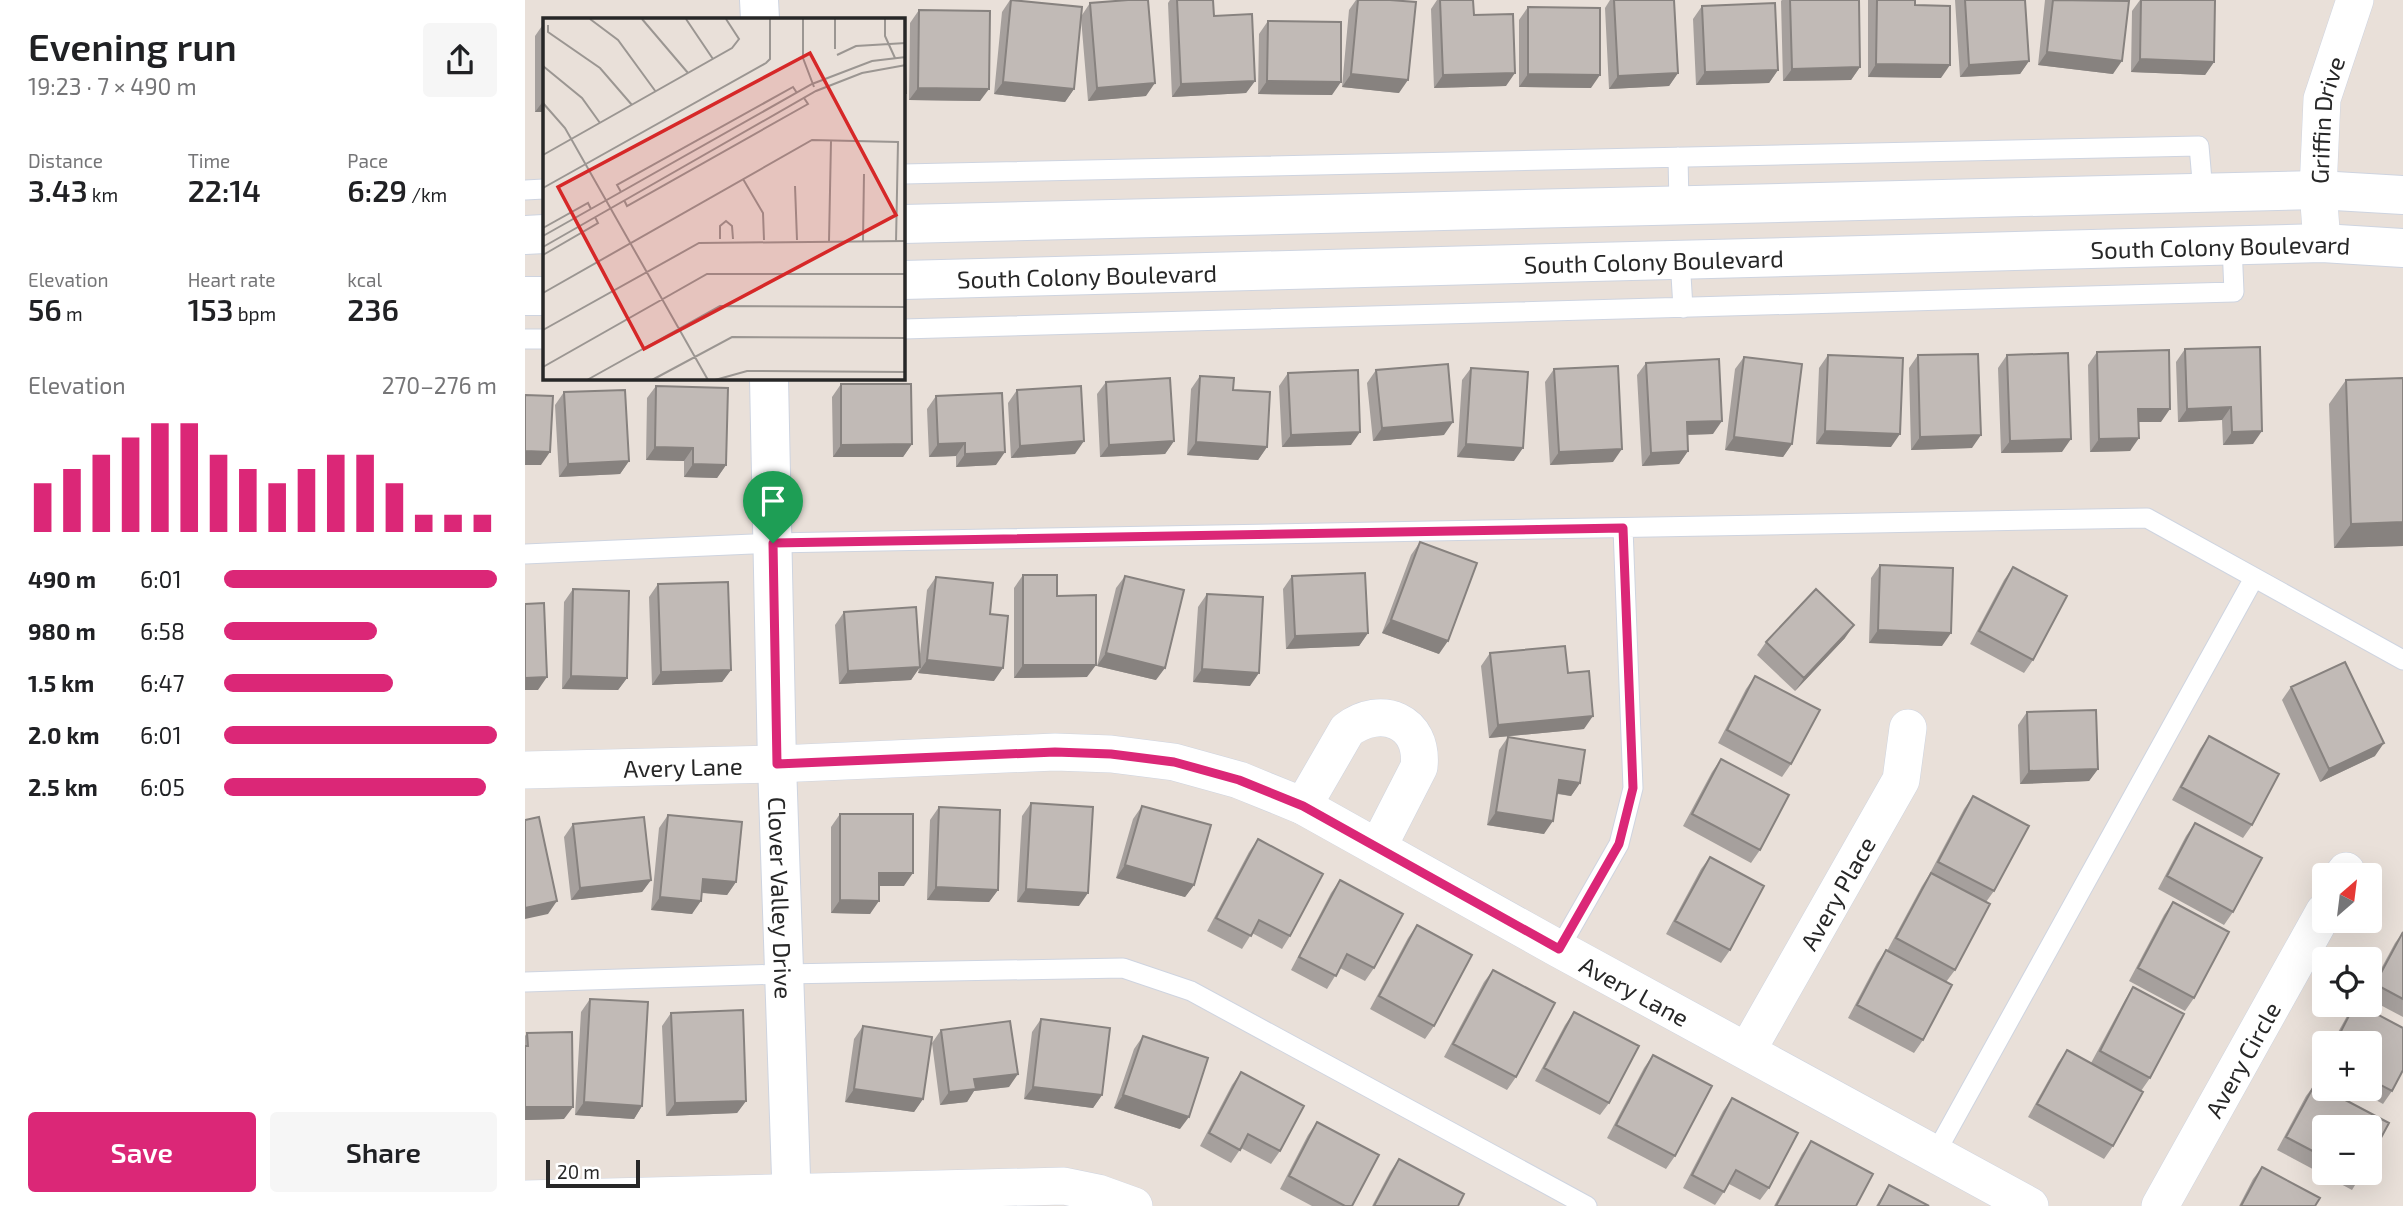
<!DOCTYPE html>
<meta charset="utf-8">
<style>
body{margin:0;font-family:"Exo 2",sans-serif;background:#f6f6f6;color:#202124;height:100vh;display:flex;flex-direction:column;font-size:26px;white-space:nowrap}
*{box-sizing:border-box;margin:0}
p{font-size:23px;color:#757577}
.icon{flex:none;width:38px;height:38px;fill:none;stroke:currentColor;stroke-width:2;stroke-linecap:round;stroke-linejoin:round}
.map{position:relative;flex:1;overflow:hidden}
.sheet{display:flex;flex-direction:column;background:#fff;width:525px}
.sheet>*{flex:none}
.needle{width:46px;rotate:28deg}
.tools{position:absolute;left:1787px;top:863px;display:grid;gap:14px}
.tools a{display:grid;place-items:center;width:70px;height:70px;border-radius:7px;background:#fff;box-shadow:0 7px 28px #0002;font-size:35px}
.scale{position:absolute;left:21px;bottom:18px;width:94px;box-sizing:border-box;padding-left:7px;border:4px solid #272727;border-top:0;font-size:19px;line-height:24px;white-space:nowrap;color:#272727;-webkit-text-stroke:5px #fff;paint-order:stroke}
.pin{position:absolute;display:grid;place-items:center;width:60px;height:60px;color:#fff;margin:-72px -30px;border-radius:50% 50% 50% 0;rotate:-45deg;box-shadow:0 0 7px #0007}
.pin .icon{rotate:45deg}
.round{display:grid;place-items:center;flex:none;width:74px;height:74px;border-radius:7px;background:#f6f6f6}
.headline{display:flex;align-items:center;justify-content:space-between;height:119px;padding:0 28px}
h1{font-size:38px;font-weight:600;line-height:52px}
.figures{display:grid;grid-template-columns:repeat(3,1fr);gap:10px;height:119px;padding:7px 28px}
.figures div{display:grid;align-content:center}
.figures b{font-size:30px;font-weight:600}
.figures small{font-size:19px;font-weight:400}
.figures p{font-size:19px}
.chart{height:196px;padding:14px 28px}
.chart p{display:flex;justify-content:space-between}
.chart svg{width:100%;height:126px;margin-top:7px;stroke:#db2777;stroke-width:6}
.button{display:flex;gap:14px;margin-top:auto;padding:14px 28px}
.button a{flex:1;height:80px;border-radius:7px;background:#db2777;color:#fff;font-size:28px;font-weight:600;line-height:80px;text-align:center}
.button a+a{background:#f6f6f6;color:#202124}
ul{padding:0 28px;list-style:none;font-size:23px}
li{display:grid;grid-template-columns:112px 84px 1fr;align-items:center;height:52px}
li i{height:18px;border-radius:9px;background:#db2777}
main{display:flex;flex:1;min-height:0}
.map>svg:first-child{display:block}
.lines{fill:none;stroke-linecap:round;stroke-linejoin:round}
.lane-casing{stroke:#ced4e0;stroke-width:21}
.street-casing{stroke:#ced4e0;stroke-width:38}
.secondary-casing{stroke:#ced4e0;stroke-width:40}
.lane{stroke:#fff;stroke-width:19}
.street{stroke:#fff;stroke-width:37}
.secondary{stroke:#fff;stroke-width:38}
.wall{fill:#a6a09d}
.shaded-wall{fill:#87827f}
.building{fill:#c1bab6;stroke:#87827f;stroke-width:2}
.route-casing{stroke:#fff;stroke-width:14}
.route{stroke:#db2777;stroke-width:9}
.labels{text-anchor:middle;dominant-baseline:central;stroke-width:6;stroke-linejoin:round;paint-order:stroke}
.street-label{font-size:24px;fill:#272727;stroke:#fff}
.inset-road{fill:none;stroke:#9b9692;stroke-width:2}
.view{fill:#d62828;fill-opacity:0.15;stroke:#d62828;stroke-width:3.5}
.inset-edge{fill:none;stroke:#272727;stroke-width:3.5}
</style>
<main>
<section class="sheet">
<div class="headline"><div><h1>Evening run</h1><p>19:23 · 7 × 490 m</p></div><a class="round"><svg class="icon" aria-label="share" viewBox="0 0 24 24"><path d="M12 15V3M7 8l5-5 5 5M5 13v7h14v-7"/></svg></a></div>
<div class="figures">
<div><p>Distance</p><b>3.43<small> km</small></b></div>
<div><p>Time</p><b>22:14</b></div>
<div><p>Pace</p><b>6:29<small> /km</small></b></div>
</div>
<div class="figures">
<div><p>Elevation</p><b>56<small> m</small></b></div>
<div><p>Heart rate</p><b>153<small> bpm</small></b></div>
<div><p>kcal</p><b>236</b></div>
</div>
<div class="chart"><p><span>Elevation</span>270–276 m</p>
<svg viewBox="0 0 160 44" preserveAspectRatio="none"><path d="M5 44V27M15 44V22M25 44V17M35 44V11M45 44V6M55 44V6M65 44V17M75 44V22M85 44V27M95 44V22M105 44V17M115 44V17M125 44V27M135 44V38M145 44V38M155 44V38"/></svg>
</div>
<ul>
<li><b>490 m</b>6:01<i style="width:100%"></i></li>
<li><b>980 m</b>6:58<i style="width:56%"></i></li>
<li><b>1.5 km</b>6:47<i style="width:62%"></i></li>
<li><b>2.0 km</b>6:01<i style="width:100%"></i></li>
<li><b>2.5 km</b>6:05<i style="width:96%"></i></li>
</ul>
<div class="button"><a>Save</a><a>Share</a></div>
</section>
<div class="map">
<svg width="1878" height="1206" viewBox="0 0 1878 1206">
<rect width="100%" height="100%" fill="#e9e0d9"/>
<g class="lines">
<defs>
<path id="lane" d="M1153 157 1154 205
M378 174 1674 146 1678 192
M0 190 19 189
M1155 259 1158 308
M378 329 1709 292 1707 245
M0 339H19
M0 554 248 543 1622 518 1878 660
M1034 949 1094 844 1108 788 1098 528
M0 982 259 974 598 968 666 991 1062 1206
M1410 1154 1729 578"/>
<g id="street">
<path id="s1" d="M1797 243 1793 190 1797 99 1830 0"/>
<path id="s2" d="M0 770 252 764 530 752 586 754 649 762 714 780 778 806 1034 949 1505 1206"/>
<path d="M778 806 822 730C856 704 899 721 894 767L853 847"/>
<path d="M1818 875 1821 871"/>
<path id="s3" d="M1222 1051 1376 780 1383 728"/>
<path d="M0 1199 539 1186 573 1193 609 1206"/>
<path id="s4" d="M1635 1206 1799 912"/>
</g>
<g id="secondary">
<path d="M234 0 235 19"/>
<path d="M378 224 1793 190 1878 195"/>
<path d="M0 235 19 234"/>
<path id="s5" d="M378 280 1797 243 1878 248"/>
<path d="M0 296H19"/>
<path id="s6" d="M244 378 252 764 267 1206"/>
</g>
</defs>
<use href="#lane" class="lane-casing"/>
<use href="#street" class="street-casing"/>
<use href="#secondary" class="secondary-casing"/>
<use href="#lane" class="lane"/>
<use href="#street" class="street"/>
<use href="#secondary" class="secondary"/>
</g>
<path class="wall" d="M485 0H494L557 15 565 3 621 96 563 101 556 18 549 89 540 102 469 94 477 12Z
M645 0H688L689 16 730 81 721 93 647 97 643 3Z
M831 0H865L874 93 817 87 824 10Z
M912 0H948L949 15 981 86 909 88 906 9Z
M1085 0H1149L1153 73 1144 86 1084 89 1080 8Z
M1257 0H1334L1335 67 1326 80 1258 81 1256 1Z
M1343 0H1390V5L1416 78 1343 77Z
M1430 0H1500L1504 61 1495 74 1435 77Z
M1520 0H1599L1588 74 1513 65Z
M1615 0H1690L1689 62 1680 75 1606 72 1607 11Z
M1177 6 1253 70 1244 83 1171 85 1168 19Z
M1003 7 1066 88 994 87V20Z
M394 10 455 101 384 100 385 23Z
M743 21 807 95 733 94 734 34Z
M19 23V112H10V36Z
M1735 347 1728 444 1698 445 1697 420 1653 422 1651 362 1660 349Z
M1572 352 1636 422H1613L1605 451 1565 452 1563 365Z
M1303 355 1366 447 1291 444 1294 368Z
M1393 355 1447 448 1386 450 1384 368Z
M1482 355 1537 452 1476 453 1473 368Z
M1219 357 1267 444 1258 457 1200 450 1210 369Z
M1121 363 1188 434 1163 435V451L1154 464 1117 466 1112 375Z
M946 368 989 461 932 457 937 380Z
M1029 369 1088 462 1025 465 1020 382Z
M851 370 919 435 848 441 842 383Z
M763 373 826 445 757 447 754 386Z
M675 376 708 390 742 447 733 460 662 455 666 389Z
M1821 380 1878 546 1809 548 1804 404Z
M581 382 649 441 640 454 575 457 572 394Z
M316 384 387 444 378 457H308L307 397Z
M131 386 201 465 192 478 159 477V461L121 460 122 398Z
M492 390 550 454 486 458 483 403Z
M39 392 104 461 95 474 34 477 30 405Z
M411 396 471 465 431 467V456L404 457 402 409Z
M895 542 914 654 857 633 886 555Z
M1355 565 1417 646 1344 643 1346 578Z
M1488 567 1508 660 1499 673 1445 644 1479 580Z
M498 575 532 596 562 677 489 678V588Z
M600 576 631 680 572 666 591 588Z
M767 576 843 633 834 646 761 649 758 589Z
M411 577 465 614 469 681 393 673 394 668 386 680 314 684 310 625 319 612 394 663 402 590Z
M133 584 206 670 197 682 127 685 124 597Z
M48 589 102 678 93 690 37 689 39 602Z
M682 594 725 686 668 682 673 607Z
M1320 638 1270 691 1232 655 1241 642Z
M965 653 1043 673 1059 729 964 738 956 666Z
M1230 676 1266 764 1257 777 1193 743 1221 689Z
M1766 687 1850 756 1795 782 1757 700Z
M1502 712 1573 769 1564 781 1495 784 1493 725Z
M1684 736 1727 825 1718 838 1647 800 1675 749Z
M983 737 1055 783 1046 796 1032 794 1019 834 962 825 974 750Z
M1196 759 1235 850 1226 863 1158 826 1187 772Z
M1448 796 1469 891 1461 902 1430 970 1421 982 1398 1040 1389 1053 1323 1018 1352 963 1361 950 1362 951 1397 886 1404 875 1439 809Z
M506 803 554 906 492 902 497 816Z
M617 806 669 885 660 897 591 878 608 819Z
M414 807 473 890 464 902 402 900 405 820Z
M315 814 379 886H354L345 914 306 913V827Z
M143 815 211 882 202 895 177 893 167 914 126 910 134 828Z
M1670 823 1708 912 1699 925 1633 889 1661 836Z
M48 824 126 880 117 892 46 900 39 837Z
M733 839 765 936 757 949 727 933 717 949 682 931 724 852Z
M1185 857 1205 950 1196 963 1141 934 1176 869Z
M815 880 849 968 840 981 815 968 802 989 766 970 806 893Z
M1648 902 1669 998 1660 1011 1604 981 1639 915Z
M892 925 909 1026 900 1039 845 1009 883 938Z
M1878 932V1017L1844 999V991L1870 943Z
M968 970 991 1077 982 1090 919 1057 959 982Z
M1608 987 1625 1078 1616 1091 1588 1146 1579 1159 1503 1117 1533 1063 1542 1050 1566 1063 1600 1000Z
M65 999 117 1106 109 1119 50 1115 56 1012Z
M1830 1004 1867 1091 1858 1104 1829 1088H1844V1043H1807L1822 1016Z
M1049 1012 1084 1103 1075 1115 1010 1081 1040 1025Z
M146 1013 221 1101 212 1113 141 1116 137 1026Z
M516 1019 577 1095 568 1108 499 1099 507 1032Z
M338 1026 398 1099 389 1112 320 1102 329 1039Z
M416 1030 484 1087 449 1091 442 1102 415 1105 407 1043Z
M2 1033 39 1119 0 1120V1036Z
M618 1036 655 1129 589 1108 609 1049Z
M1128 1055 1150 1156 1141 1169 1082 1138 1119 1068Z
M1799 1059V1073L1793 1070Z
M716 1072 755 1151 746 1164 716 1148 706 1163 675 1146 707 1085Z
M1790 1084 1799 1127V1172H1838L1827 1190 1752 1150 1781 1096Z
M1207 1098 1244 1188 1235 1200 1204 1184 1190 1205 1158 1188 1198 1111Z
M792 1122 827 1206H787L755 1189 783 1135Z
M1286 1141 1331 1206H1249L1277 1154Z
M874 1159 933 1206H847L865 1172Z
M1737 1167 1790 1206H1714L1728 1179Z
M1364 1185 1404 1206H1351Z"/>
<path class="shaded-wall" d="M1522 52 1597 61 1588 74 1513 65Z
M1615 59 1689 62 1680 75 1606 72Z
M1504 61 1495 74 1435 77 1444 65Z
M1351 64 1425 65 1416 78 1343 77Z
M1335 67 1326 80 1258 81 1267 69Z
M1253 70 1244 83 1171 85 1180 72Z
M990 73 981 86 909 88 918 75Z
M1153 73 1144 86 1084 89 1093 76Z
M826 74 883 80 874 93 817 87Z
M1003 74 1075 75 1066 88 994 87Z
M730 81 721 93 647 97 656 84Z
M742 81 816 82 807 95 733 94Z
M478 82 549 89 540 102 469 94Z
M630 83 621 96 563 101 572 88Z
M393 88 464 89 455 101 384 100Z
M19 100V112H10Z
M1706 407 1697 420 1653 422 1662 409Z
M1613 409H1645L1636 422H1604Z
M1197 421 1188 434 1153 435 1162 422Z
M928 422 919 435 848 441 857 428Z
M1300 431 1375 434 1366 447 1291 444Z
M1737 431 1728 444 1698 445 1707 432Z
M835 432 826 445 757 447 766 435Z
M1456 435 1447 448 1386 450 1395 437Z
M1209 437 1267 444 1258 457 1200 450Z
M1614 438 1605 451 1565 452 1574 439Z
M1546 439 1537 452 1476 453 1485 441Z
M559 441 550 454 486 458 495 446Z
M649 441 640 454 575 457 584 445Z
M671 442 742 447 733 460 662 455Z
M440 443 431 456 404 457 413 444Z
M387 444 378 457H308L316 445Z
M941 444 998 448 989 461 932 457Z
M130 447 168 448 159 461 121 460Z
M1097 449 1088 462 1025 465 1034 452Z
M0 451 25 452 16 465H0Z
M1163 451 1154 464 1117 466 1126 453Z
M480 452 471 465 431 467 440 454Z
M104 461 95 474 34 477 43 464Z
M168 464 201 465 192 478 159 477Z
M1878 522V546L1809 548 1826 524Z
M866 620 923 641 914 654 857 633Z
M1329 625 1320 638 1270 691 1279 678Z
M1353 630 1426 633 1417 646 1344 643Z
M843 633 834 646 761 649 770 636Z
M581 653 640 668 631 680 572 666Z
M402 660 478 668 469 681 393 673Z
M498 665H571L562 677 489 678Z
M395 667 386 680 314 684 323 671Z
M677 669 734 673 725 686 668 682Z
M206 670 197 682 127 685 136 672Z
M46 676 102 678 93 690 37 689Z
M22 677 13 690H0V678Z
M1068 716 1059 729 964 738 973 725Z
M1859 743 1850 756 1795 782 1804 769Z
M1573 769 1564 781 1495 784 1504 771Z
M1034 780 1055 783 1046 796 1025 792Z
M971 812 1028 821 1019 834 962 825Z
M600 865 669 885 660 897 591 878Z
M354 873H388L379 886H345Z
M178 879 211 882 202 895 169 892Z
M126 880 117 892 46 900 55 888Z
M411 887 473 890 464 902 402 900Z
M501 889 563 893 554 906 492 902Z
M135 897 176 901 167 914 126 910Z
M315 900 354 901 345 914 306 913Z
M32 901 23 914 0 919V908Z
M493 1074 484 1087 449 1091 442 1102 415 1105 424 1092 449 1079Z
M508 1087 577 1095 568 1108 499 1099Z
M329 1089 398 1099 389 1112 320 1102Z
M598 1095 664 1117 655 1129 589 1108Z
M221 1101 212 1113 141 1116 150 1103Z
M59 1102 117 1106 109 1119 50 1115Z
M0 1107H48L39 1119 0 1120Z"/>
<path class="building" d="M486 0 557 7 549 89 478 82Z
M603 0H623L630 83 572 88 565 3Z
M652 0H688L689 16 727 14 730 81 656 84Z
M833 0H865L891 2 883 80 826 74Z
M915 0H948L949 15 988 14 990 73 918 75Z
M1089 0H1149L1153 73 1093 76Z
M1265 0H1334L1335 67 1267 69Z
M1352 0H1390V5L1425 6V65L1351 64Z
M1440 0H1500L1504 61 1444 65Z
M1528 0 1604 1 1597 61 1522 52Z
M1616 0H1690L1689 62 1615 59Z
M1250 3 1253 70 1180 72 1177 6Z
M1003 7 1075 8V75L1003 74Z
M394 10 465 11 464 89 393 88Z
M743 21 816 22V82L742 81Z
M378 32H379L381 93H378Z
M1735 347 1737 431 1707 432 1706 407 1662 409 1660 349Z
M1644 350 1645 409H1613L1614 438 1574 439 1572 352Z
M1543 353 1546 439 1485 441 1482 355Z
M1453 354 1456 435 1395 437 1393 355Z
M1303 355 1378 358 1375 434 1300 431Z
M1219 357 1277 364 1267 444 1209 437Z
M1194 359 1197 421 1162 422 1163 451 1126 453 1121 363Z
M923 364 928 422 857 428 851 370Z
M1093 366 1097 449 1034 452 1029 369Z
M946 368 1003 372 998 448 941 444Z
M833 370 835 432 766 435 763 373Z
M675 376 709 378 708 390 745 392 742 447 671 442Z
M645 378 649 441 584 445 581 382Z
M1878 378V522L1826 524 1821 380Z
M316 384H386L387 444 316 445Z
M131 386 203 388 201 465 168 464V448L130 447Z
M556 386 559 441 495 446 492 390Z
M100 390 104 461 43 464 39 392Z
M477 393 480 452 440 454V443L413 444 411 396Z
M0 395 28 396 25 452 0 451Z
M895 542 952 563 923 641 866 620Z
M1355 565 1428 568 1426 633 1353 630Z
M1488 567 1542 596 1508 660 1454 631Z
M840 573 843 633 770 636 767 576Z
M498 575H532V596L571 595V665H498Z
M600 576 659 590 640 668 581 653Z
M411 577 468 583 465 614 483 616 478 668 402 660Z
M203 582 206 670 136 672 133 584Z
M48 589 104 591 102 678 46 676Z
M1291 589 1329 625 1279 678 1241 642Z
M682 594 738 597 734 673 677 669Z
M19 603 22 677 0 678V604Z
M391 607 395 667 323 671 319 612Z
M1040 646 1043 673 1064 671 1068 716 973 725 965 653Z
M1820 662 1859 743 1804 769 1766 687Z
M1230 676 1295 710 1266 764 1202 730Z
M1571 710 1573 769 1504 771 1502 712Z
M1684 736 1754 774 1727 825 1656 787Z
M983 737 1060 750 1055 783 1034 780 1028 821 971 812Z
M1196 759 1264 795 1235 850 1167 814Z
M1448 796 1504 826 1469 891 1413 862Z
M506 803 568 807 563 893 501 889Z
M617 806 686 825 669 885 600 865Z
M414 807 475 810 473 890 411 887Z
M315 814H388V873H354V901L315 900Z
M143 815 217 822 211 882 178 879 176 901 135 897Z
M14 817 32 901 0 908V820Z
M119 817 126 880 55 888 48 824Z
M1670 823 1737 858 1708 912 1642 876Z
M733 839 798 874 765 936 734 920 726 936 691 918Z
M1185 857 1239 886 1205 950 1150 921Z
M1406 873 1465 904 1430 970 1371 938Z
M815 880 878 914 849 968 822 954 811 976 774 957Z
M1648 902 1704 932 1669 998 1613 968Z
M892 925 947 955 909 1026 854 996Z
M1878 932V999L1850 984Z
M1361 950 1427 985 1398 1040 1332 1005Z
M968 970 1030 1003 991 1077 928 1044Z
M1608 987 1659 1014 1625 1078 1575 1051Z
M65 999 123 1002 117 1106 59 1102Z
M1830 1004H1833L1878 1028V1070L1867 1091 1844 1079V1043H1810Z
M218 1010 221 1101 150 1103 146 1013Z
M1049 1012 1114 1046 1084 1103 1019 1068Z
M516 1019 585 1028 577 1095 508 1087Z
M485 1021 493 1074 449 1079 451 1089 424 1092 416 1030Z
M338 1026 407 1037 398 1099 329 1089Z
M47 1032 48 1107H0V1046H3L2 1033Z
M618 1036 683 1058 664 1117 598 1095Z
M1542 1050 1618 1092 1588 1146 1512 1104Z
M1128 1055 1187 1086 1150 1156 1091 1125Z
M716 1072 779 1106 755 1151 723 1134 715 1150 684 1133Z
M1790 1084 1864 1123 1844 1160V1127H1799V1157L1761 1137Z
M1207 1098 1273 1133 1244 1188 1211 1170 1199 1192 1167 1175Z
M792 1122 854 1155 827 1206H820L764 1176Z
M1286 1141 1348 1174 1331 1206H1251Z
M874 1159 939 1194 933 1206H849Z
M1737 1167 1795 1198 1790 1206H1716Z
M1827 1172H1838L1836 1177Z
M1364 1185 1404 1206H1353Z"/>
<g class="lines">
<defs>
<path id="route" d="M1098 528 1108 788 1094 844 1034 949 778 806 714 780 649 762 586 754 530 752 252 764 248 543Z"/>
</defs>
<use href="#route" class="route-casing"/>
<use href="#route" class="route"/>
</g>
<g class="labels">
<g class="street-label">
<text stroke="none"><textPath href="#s1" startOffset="124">Griffin Drive</textPath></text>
<text stroke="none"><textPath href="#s5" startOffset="1318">South Colony Boulevard</textPath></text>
<text stroke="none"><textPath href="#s5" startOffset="751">South Colony Boulevard</textPath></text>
<text stroke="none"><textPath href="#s5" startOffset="184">South Colony Boulevard</textPath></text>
<text stroke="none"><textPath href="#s2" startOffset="158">Avery Lane</textPath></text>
<text stroke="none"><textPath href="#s3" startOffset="182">Avery Place</textPath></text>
<text stroke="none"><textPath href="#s6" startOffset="520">Clover Valley Drive</textPath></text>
<text stroke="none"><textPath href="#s2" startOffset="1166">Avery Lane</textPath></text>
<text stroke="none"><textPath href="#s4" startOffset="168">Avery Circle</textPath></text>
</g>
</g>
<g transform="translate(18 18)">
<rect width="362" height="362" fill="#e9e0d9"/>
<path class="inset-road" d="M47 1 75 22 113 74M99 1 145 55M143 1 170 41M260 1V40L271 69M342 1V18L352 40M5 7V14L57 50 89 87M292 31V1M294 37 313 28 363 25M0 48 39 80 57 105M0 85 22 110 165 362M0 137 189 30 196 21 183 1M200 161 220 195 221 222M252 168 254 222M0 170 223 45 227 41V1M78 174 74 167 250 69 254 75M81 182 84 188 265 86 261 80M0 210 45 185 48 191M0 218 269 66 329 43 363 39M177 221V208L183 203 189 208 190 221M286 223 288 123M320 223 321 156M0 229 273 73 319 55 363 47M0 237 55 205 52 199M0 275 269 122 355 124 353 224M0 312 156 225 363 223M0 349 164 256H363M44 362 177 288 363 289M109 362 189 319 363 320M172 362 204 353 363 354"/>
<path class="view" d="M267 35 353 197 101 331 15 169Z"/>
<rect width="362" height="362" class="inset-edge"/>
</g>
</svg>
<div class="tools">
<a><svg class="needle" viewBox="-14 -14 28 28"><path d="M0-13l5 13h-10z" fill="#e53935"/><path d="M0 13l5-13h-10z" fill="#757577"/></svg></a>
<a><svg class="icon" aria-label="locate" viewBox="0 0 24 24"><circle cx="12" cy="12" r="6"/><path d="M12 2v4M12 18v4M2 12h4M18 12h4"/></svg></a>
<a>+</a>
<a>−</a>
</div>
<div class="scale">20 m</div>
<div class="pin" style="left:248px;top:543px;background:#1e9e55"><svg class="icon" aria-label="arrive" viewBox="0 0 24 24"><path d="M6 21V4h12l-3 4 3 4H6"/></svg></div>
</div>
</main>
